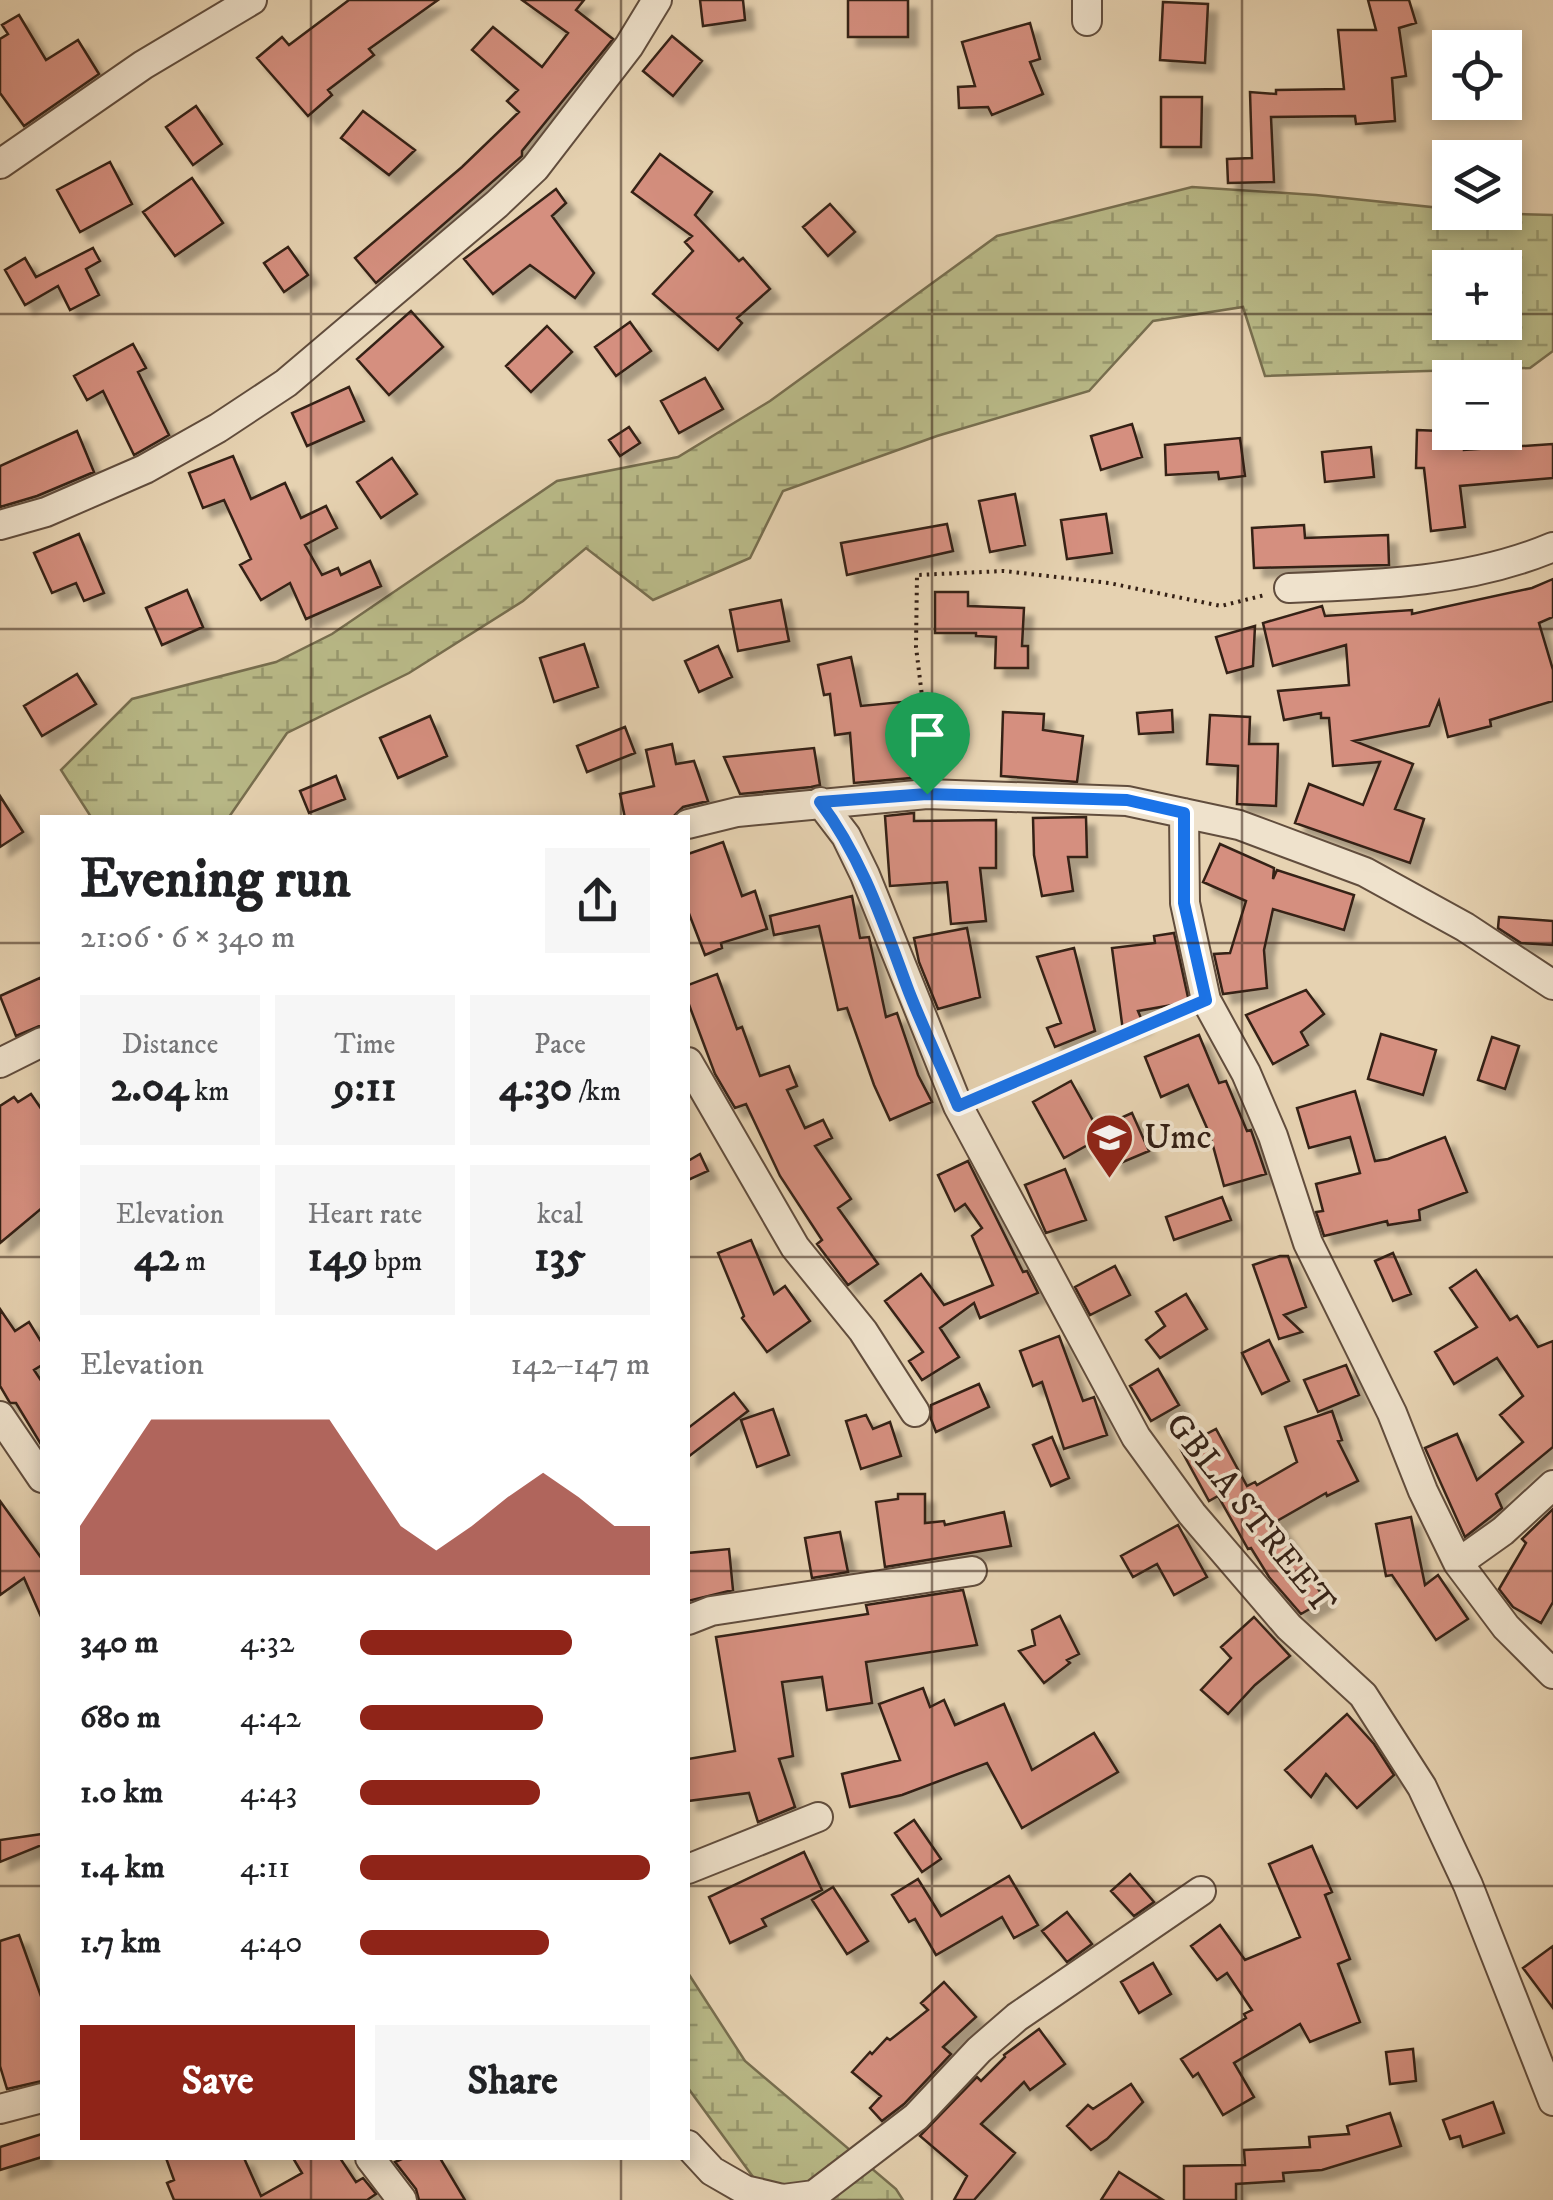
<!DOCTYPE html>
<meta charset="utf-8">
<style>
body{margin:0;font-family:"IM FELL DW Pica",serif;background:#f6f6f6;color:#202124;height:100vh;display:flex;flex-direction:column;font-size:38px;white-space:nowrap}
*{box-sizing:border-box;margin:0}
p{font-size:32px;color:#757577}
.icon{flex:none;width:55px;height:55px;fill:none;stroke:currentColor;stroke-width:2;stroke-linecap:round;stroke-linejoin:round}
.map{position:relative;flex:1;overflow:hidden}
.side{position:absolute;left:40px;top:815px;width:650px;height:1345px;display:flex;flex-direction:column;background:#fff;border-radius:0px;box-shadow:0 5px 15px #0003}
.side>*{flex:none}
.fabs{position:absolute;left:1432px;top:30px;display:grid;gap:20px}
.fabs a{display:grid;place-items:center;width:90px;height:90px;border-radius:0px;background:#fff;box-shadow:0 5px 15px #0003;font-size:50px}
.pin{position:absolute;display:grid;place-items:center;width:85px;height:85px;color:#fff;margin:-102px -42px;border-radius:50% 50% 50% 0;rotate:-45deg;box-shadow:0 0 10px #0007}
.pin .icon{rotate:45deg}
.round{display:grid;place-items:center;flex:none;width:105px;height:105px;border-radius:0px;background:#f6f6f6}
.headline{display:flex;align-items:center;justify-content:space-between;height:170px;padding:0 40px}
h1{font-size:55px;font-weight:700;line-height:75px}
.stats{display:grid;grid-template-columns:repeat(3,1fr);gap:15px;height:170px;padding:10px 40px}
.stats div{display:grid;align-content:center;border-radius:0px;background:#f6f6f6;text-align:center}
.stats b{font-size:42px;font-weight:700}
.stats small{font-size:28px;font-weight:400}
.stats p{font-size:28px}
.chart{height:280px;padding:20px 40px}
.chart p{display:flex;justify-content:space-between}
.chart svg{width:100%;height:180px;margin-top:10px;fill:#8f2418;opacity:.7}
.primary-button{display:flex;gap:20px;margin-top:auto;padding:20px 40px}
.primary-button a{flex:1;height:115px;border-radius:0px;background:#8f2418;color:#fff;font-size:40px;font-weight:700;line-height:115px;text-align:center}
.primary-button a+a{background:#f6f6f6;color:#202124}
ul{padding:0 40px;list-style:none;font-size:32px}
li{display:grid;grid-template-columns:160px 120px 1fr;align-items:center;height:75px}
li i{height:25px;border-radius:12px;background:#8f2418}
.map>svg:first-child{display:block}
.wetland{fill:url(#wetland-marsh);stroke:#776e4f;stroke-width:2.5;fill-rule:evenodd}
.building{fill:#d58f7f;stroke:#352116;stroke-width:2.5;filter:url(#shadow)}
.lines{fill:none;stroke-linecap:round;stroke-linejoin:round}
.minor-casing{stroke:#614d3d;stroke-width:32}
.path{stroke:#352116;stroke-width:4;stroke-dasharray:2.5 5;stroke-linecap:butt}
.minor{stroke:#efe2cc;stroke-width:28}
.route-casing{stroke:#fff;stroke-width:20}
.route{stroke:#1a73e8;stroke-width:12}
.grid{fill:none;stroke:#352116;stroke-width:2.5;stroke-opacity:0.55}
.labels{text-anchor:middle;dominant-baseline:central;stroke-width:8;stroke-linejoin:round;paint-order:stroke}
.poi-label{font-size:35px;fill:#352116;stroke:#efe2cc;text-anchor:start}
.street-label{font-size:35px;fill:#352116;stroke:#efe2cc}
</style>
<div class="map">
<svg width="1553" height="2200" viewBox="0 0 1553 2200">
<defs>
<pattern id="wetland-marsh" width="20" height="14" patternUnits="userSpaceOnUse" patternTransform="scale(2.5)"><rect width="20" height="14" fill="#b9ba88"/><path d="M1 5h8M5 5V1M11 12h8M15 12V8" fill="none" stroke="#97976e"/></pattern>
<filter id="shadow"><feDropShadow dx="9" dy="9" stdDeviation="2.5" flood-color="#0004"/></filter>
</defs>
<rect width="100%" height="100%" fill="#e6d2b1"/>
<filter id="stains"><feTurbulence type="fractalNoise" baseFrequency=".002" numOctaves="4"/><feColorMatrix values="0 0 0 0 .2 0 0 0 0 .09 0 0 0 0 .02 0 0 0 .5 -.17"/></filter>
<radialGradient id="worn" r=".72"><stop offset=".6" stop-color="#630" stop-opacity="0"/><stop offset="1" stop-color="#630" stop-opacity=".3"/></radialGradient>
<path class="wetland" d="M1192 187 1316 195 1450 209V212L1553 215V351L1530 368 1265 376 1243 307 1153 321 1089 391 937 436 783 491 750 558 653 600 586 548 523 601 409 673 287 733 229 817H91L61 770 132 699 276 662 332 634 557 481 678 457 770 401 997 236ZM1450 268H1505V322H1450Z
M688 1973 745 2061 896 2189 903 2200H770L688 2088Z"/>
<path class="building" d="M349 0H438L369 49 374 55 328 90 332 95 308 116 257 58 282 37 289 45Z
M522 0H584L576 10 613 39 522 151V156L376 283 355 258 462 167 519 112 507 101 518 90 472 50 493 27 542 67 568 33Z
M700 0H743L745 20 703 26Z
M848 0H908V37H848Z
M1368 0H1409L1416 23 1399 28 1406 76 1392 78 1395 121 1356 124 1355 116 1271 117 1274 182 1228 183 1227 159 1252 158 1250 92 1276 94V90L1344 89 1338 30H1376Z
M1163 2 1208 4 1205 63 1160 60Z
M19 15 46 60 78 40 99 74 24 126 0 93V39L8 34 2 25Z
M1030 23 1040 59 1030 62 1043 94 992 115 988 107 959 108 958 87 975 86 962 42Z
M672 36 702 61 673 96 643 71Z
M1161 97H1202L1201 147H1161Z
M196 106 222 144 193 165 166 127Z
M363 111 415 150 389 175 341 138Z
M660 154 712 192 695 215 739 261 743 258 770 289 737 318 742 323 718 350 653 294 693 251 685 242 692 236 632 192Z
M110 162 132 204 80 232 57 190Z
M192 178 223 223 175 256 143 212Z
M556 189 566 203 552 216 594 273 575 298 530 265 493 294 464 259Z
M830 204 855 232 828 256 803 227Z
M288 247 308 275 284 292 264 263Z
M93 248 100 261 86 269 99 295 70 310 58 286 25 305 5 270 25 258 36 277Z
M411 311 443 347 389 395 357 359Z
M630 322 651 351 616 376 595 347Z
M547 326 572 352 531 392 506 366Z
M133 344 146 368 138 372 169 435 134 455 103 391 87 400 74 376Z
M705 378 723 409 679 433 661 401Z
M349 387 364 421 307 446 292 413Z
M1132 424 1142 457 1101 470 1091 436Z
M629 427 640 443 620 456 609 440Z
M1417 430 1464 432V450L1553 444V478L1460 486 1465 527 1431 531 1424 468H1416Z
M77 431 94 472 37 496 0 507V466Z
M1240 438 1245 476 1219 479 1218 472 1166 475 1165 445Z
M1371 447 1374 477 1325 482 1322 452Z
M233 456 251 499 285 483 301 518 326 506 337 528 305 545 322 575 338 568 341 575 370 561 381 586 306 619 290 583 261 600 240 565 251 559 224 500 203 508 189 473Z
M392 458 417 494 381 518 357 482Z
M1015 494 1025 545 990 552 979 501Z
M1106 514 1112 553 1067 559 1061 520Z
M947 524 953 551 847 575 841 543Z
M1304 525 1305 538 1388 535 1389 565 1254 568 1252 528Z
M79 534 104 593 84 601 76 583 52 593 34 553Z
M1553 579V617L1539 623 1553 670V701L1490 720 1491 726 1448 737 1439 701 1429 726 1354 741 1413 764 1395 809 1424 819 1410 863 1295 823 1309 784 1363 805 1380 762 1333 766 1329 718H1321V713L1284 720 1278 691 1349 685 1346 645 1273 666 1263 623 1322 606 1325 616 1412 610V614L1532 588Z
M187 590 203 627 162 645 146 608Z
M935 592H968V606L1024 608 1022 646H1028V668H995L996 637 976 636V633H935Z
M781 600 789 641 738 651 730 610Z
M1255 626 1253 666 1227 673 1216 637Z
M584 644 598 687 554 702 540 658Z
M718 646 732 677 699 692 685 661Z
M851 657 861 706 912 701 914 728H907L911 778 854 783 850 733 835 735 830 694 824 695 818 665Z
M77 674 96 704 42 736 24 706Z
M1172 710 1173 732 1139 734 1137 713Z
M1003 712 1044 714 1043 730 1083 736 1077 782 1001 776Z
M1210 715 1250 717 1249 744H1278L1276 806 1237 804 1238 766 1207 764Z
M430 716 447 756 398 778 380 738Z
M625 727 635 753 587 772 577 746Z
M672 744 676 764 694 761 708 801 683 807 672 818H625L620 794 654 786 646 750Z
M814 748 820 785 811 787 740 794 724 757Z
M336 776 345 799 309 813 300 791Z
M0 796 23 832 0 847Z
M914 813V821L996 820V868H980L986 921 951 924 947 882 890 886 885 816Z
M1086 817 1087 857H1068L1073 891 1042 896 1034 855 1033 818Z
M723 842 742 896 755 891 767 929 721 943 722 948 705 955 688 911V854Z
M1220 844 1274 868 1273 879 1277 870 1354 895 1344 930 1273 909 1264 950 1267 988 1223 994 1214 954 1230 953 1246 901 1203 882Z
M852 896 860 938 869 937 886 1017 897 1013 918 1075 932 1102 890 1120 874 1085 847 1008 838 1010 819 926 774 935 770 916Z
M1499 917 1553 921V945L1521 943 1498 928Z
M967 928 980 997 938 1009 919 962 914 938Z
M1174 933 1189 1002 1138 1011 1143 1023 1123 1031 1112 948 1155 943 1154 936Z
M1074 948 1095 1031 1055 1047 1047 1028 1061 1023 1037 957Z
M717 974 737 1029 742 1027 760 1076 789 1066 797 1086 787 1090 805 1128 823 1120 832 1138 815 1146 851 1199 838 1208 878 1264 848 1285 817 1244 822 1240 780 1176 746 1104 735 1108 715 1074 688 1002V985Z
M42 977V1025L16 1036 0 996Z
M1306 990 1324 1014 1301 1032 1308 1045 1273 1064 1246 1015Z
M1381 1034 1436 1050 1423 1095 1368 1079Z
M1199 1035 1219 1083 1226 1081 1247 1131 1251 1130 1266 1174 1224 1186 1210 1135 1188 1085 1161 1097 1145 1057Z
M1492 1037 1519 1046 1505 1089 1478 1080Z
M1071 1081 1102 1137 1064 1158 1033 1102Z
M1355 1091 1375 1161 1388 1159 1445 1137 1467 1192 1419 1210 1420 1220 1388 1225 1387 1221 1324 1236 1316 1212 1323 1211 1316 1184 1360 1173 1350 1137 1309 1148 1297 1108Z
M31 1094 42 1110V1208L0 1243V1106L14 1097 18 1102Z
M1132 1113 1149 1151 1116 1165 1098 1128Z
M700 1154 708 1171 688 1180V1161Z
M968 1161 1023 1272 1027 1271 1038 1293 980 1318 974 1303 940 1328 959 1357 922 1380 909 1361 923 1352 885 1301 921 1274 944 1305 993 1285 972 1236 982 1228 965 1204 955 1211 938 1175Z
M1065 1169 1086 1220 1046 1233 1025 1185Z
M1222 1197 1231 1220 1174 1240 1166 1217Z
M751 1240 774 1294 785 1286 810 1321 767 1352 742 1318 744 1316 718 1253Z
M1393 1253 1411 1294 1393 1301 1375 1261Z
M1280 1256H1288L1306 1307 1284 1315 1302 1332 1279 1339 1253 1265Z
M1115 1266 1130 1295 1090 1315 1075 1287Z
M1476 1270 1510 1320 1517 1316 1538 1347 1553 1341V1447L1496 1494 1502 1508 1465 1537 1425 1448 1457 1434 1477 1480 1523 1442 1500 1415 1523 1396 1497 1358 1454 1384 1435 1352 1477 1327 1450 1288Z
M1186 1294 1207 1329 1160 1358 1146 1340 1165 1326 1156 1312Z
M0 1309 15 1331 29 1322 42 1343V1365L34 1370 42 1382V1446L16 1403H10L0 1386Z
M1059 1336 1083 1401 1094 1397 1107 1435 1064 1449 1042 1382 1033 1386 1020 1351Z
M1269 1340 1289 1381 1262 1394 1242 1353Z
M1346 1365 1359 1395 1318 1412 1304 1380Z
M1158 1369 1179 1405 1151 1421 1130 1386Z
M979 1384 989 1407 936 1432 931 1419V1405Z
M734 1393 748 1411 688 1457V1428Z
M773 1409 789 1455 757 1467 741 1420Z
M1332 1411 1342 1440 1338 1441 1358 1481 1327 1496 1326 1493 1277 1521 1325 1600 1301 1614 1269 1577 1251 1548 1248 1549 1218 1496 1209 1501 1180 1448 1216 1429 1247 1486 1255 1482 1257 1485 1297 1462 1285 1427Z
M866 1415 873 1429 890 1422 901 1456 861 1469 846 1421Z
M1052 1437 1069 1478 1051 1486 1033 1445Z
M898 1494H925V1523L944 1521 945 1525 1004 1512 1011 1546 885 1567 876 1502 898 1499Z
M0 1501 42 1559V1619L24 1578 0 1595Z
M1553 1509V1602L1541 1623 1513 1607 1499 1589 1526 1543 1522 1539Z
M1411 1517 1425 1585 1438 1575 1468 1619 1436 1640 1392 1575 1386 1576 1376 1524Z
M1178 1525 1207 1577 1174 1595 1157 1564 1133 1577 1121 1556Z
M840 1532 848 1572 812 1578 805 1538Z
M729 1549 733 1590 688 1601V1553Z
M963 1590 977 1645 866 1662 872 1703 827 1710 822 1677 782 1682 793 1756 779 1759 795 1807 758 1822 749 1793 688 1801V1759L735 1751 716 1637 868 1614 866 1605Z
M1060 1616 1079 1654 1067 1660 1070 1663 1044 1683 1019 1651 1035 1645 1032 1630Z
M1254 1617 1290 1656 1255 1685 1228 1714 1201 1690 1231 1658 1221 1647Z
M923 1688 930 1707 944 1700 955 1725 1004 1704 1032 1770 1094 1733 1118 1772 1022 1828 987 1763 902 1795 850 1807 842 1774 900 1760 879 1704Z
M1347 1714 1374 1744 1394 1775 1357 1808 1326 1774 1311 1797 1285 1770Z
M914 1820 941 1859 922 1872 895 1833Z
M42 1834V1845L0 1862V1840Z
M1312 1846 1332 1892 1325 1895 1350 1959 1338 1964 1360 2022 1310 2042 1300 2024 1234 2063 1254 2097 1223 2115 1198 2073 1193 2077 1181 2059 1246 2018 1244 2014 1252 2010 1227 1973 1217 1980 1191 1946 1220 1925 1245 1960 1300 1937 1269 1864Z
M804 1852 822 1890 762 1919 766 1926 730 1943 709 1897Z
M1130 1874 1154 1902 1134 1916 1111 1891Z
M1009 1876 1038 1925 1014 1938 1002 1917 936 1955 915 1919 909 1922 892 1895 918 1879 941 1916Z
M833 1887 868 1941 847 1954 812 1900Z
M1067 1912 1092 1944 1067 1962 1042 1931Z
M19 1935 42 1999V2081L7 2089 0 2066V1941Z
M1553 1946V2008L1523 1968Z
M1153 1963 1171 1994 1139 2013 1121 1982Z
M944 1982 976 2017 943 2047 951 2054 904 2104 882 2121 870 2108 881 2096 852 2072 870 2052 872 2054 887 2038 890 2040 928 2010 921 2003Z
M1039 2029 1065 2064 1030 2090 1024 2082 981 2124 1015 2153 974 2200H954L967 2176 920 2136 977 2077 981 2081 1005 2057 1004 2055Z
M1413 2049 1416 2081 1390 2084 1386 2052Z
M1131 2084 1143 2102 1107 2139 1091 2150 1067 2126 1088 2105 1093 2109Z
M1493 2102 1504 2133 1463 2147 1460 2136 1450 2139 1443 2120Z
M1390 2113 1401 2146 1322 2170 1283 2173 1284 2181 1236 2184V2200H1184V2166L1245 2165 1244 2150 1310 2147 1309 2137 1349 2134 1347 2126Z
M42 2134V2157L0 2170V2147Z
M166 2158H244L261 2196 302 2173 293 2158H340L356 2182 363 2178 376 2194 367 2200H174L167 2183 174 2180Z
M404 2158H440L465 2200H419L416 2189 395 2162Z
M1119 2172 1163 2200H1101Z"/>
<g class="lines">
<defs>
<path id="minor" d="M1087 21V0
M0 164 143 65 252 0
M0 525 46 512 145 469 218 428 286 383 497 204 535 168 629 46 657 0
M1289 588C1378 585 1470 582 1553 547
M820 802 846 836 865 875 958 1106 1136 1437 1192 1514 1289 1627 1363 1695 1422 1787 1468 1885 1553 2101
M1184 813 1185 903 1206 1000 1246 1073 1273 1136 1308 1243 1392 1413 1423 1491 1458 1563 1506 1627 1553 1674
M688 824 737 812 927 794 1127 801 1239 825 1365 872 1465 927 1553 985
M688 1062 795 1247 863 1331 915 1412
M0 1063 42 1042
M0 1416 42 1478
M1458 1563 1503 1531 1553 1485
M688 1620 711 1611 972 1571
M688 1869 818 1817
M0 2109 42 2098
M688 2145 712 2171 745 2190 783 2199 814 2195 916 2117 979 2050 1017 2017 1201 1891
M370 2158 402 2200"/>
</defs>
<use href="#minor" class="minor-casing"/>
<path class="path" d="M928 767V745L916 647 917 575 1004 571 1109 583 1221 606 1265 595
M981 1096 1184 1010"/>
<use href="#minor" class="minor"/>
</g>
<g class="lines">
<defs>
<path id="route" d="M927 794 1127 800 1184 813V903L1206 1000 958 1106C942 1068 924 1030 909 992 884 925 863 859 820 802Z"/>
</defs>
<use href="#route" class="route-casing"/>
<use href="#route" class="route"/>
</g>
<path class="grid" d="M311 0V818M621 0V818M932 0V2200M1242 0V2200M0 314H1450M1505 314H1553M0 629H1553M0 943H42M688 943H1553M0 1257H42M688 1257H1553M0 1571H42M688 1571H1553M0 1886H42M688 1886H1553M311 2158V2200M621 2158V2200"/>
<defs>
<symbol id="school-pin" viewBox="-11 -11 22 30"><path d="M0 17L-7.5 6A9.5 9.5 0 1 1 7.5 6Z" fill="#8f2418" stroke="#efe2cc"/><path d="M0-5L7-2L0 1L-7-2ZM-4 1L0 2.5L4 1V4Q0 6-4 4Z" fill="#fff"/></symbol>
</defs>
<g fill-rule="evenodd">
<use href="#school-pin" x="1082" y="1110" width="55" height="75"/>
</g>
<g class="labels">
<g class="poi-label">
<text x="1144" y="1138">Umc</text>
</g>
<g class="street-label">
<text transform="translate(1250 1514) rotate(51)">GBLA STREET</text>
</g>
</g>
<rect width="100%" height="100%" filter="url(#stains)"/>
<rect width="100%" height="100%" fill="url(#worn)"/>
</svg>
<div class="fabs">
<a><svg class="icon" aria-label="locate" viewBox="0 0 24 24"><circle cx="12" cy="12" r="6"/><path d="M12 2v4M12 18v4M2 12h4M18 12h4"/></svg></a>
<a><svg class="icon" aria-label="layers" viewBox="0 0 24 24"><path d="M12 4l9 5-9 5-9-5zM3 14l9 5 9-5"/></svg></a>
<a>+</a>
<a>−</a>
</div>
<div class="pin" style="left:927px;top:794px;background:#1e9e55"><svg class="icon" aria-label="arrive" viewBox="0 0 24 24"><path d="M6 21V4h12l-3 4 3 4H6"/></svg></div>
<section class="side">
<div class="headline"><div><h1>Evening run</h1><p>21:06 · 6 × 340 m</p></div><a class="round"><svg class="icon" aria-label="share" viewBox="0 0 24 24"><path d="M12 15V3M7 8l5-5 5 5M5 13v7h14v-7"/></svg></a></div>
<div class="stats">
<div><p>Distance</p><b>2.04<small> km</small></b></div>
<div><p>Time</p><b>9:11</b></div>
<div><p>Pace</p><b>4:30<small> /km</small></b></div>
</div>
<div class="stats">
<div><p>Elevation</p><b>42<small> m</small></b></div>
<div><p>Heart rate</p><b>149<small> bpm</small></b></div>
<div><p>kcal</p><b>135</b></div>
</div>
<div class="chart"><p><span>Elevation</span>142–147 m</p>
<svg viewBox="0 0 160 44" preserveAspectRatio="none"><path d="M0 44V32L10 19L20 6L30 6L40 6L50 6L60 6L70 6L80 19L90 32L100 38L110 32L120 25L130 19L140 25L150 32L160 32V44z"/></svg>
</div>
<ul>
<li><b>340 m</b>4:32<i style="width:73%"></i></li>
<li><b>680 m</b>4:42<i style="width:63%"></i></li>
<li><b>1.0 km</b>4:43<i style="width:62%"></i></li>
<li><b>1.4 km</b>4:11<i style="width:100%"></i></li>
<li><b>1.7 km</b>4:40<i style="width:65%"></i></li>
</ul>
<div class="primary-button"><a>Save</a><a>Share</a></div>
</section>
</div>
